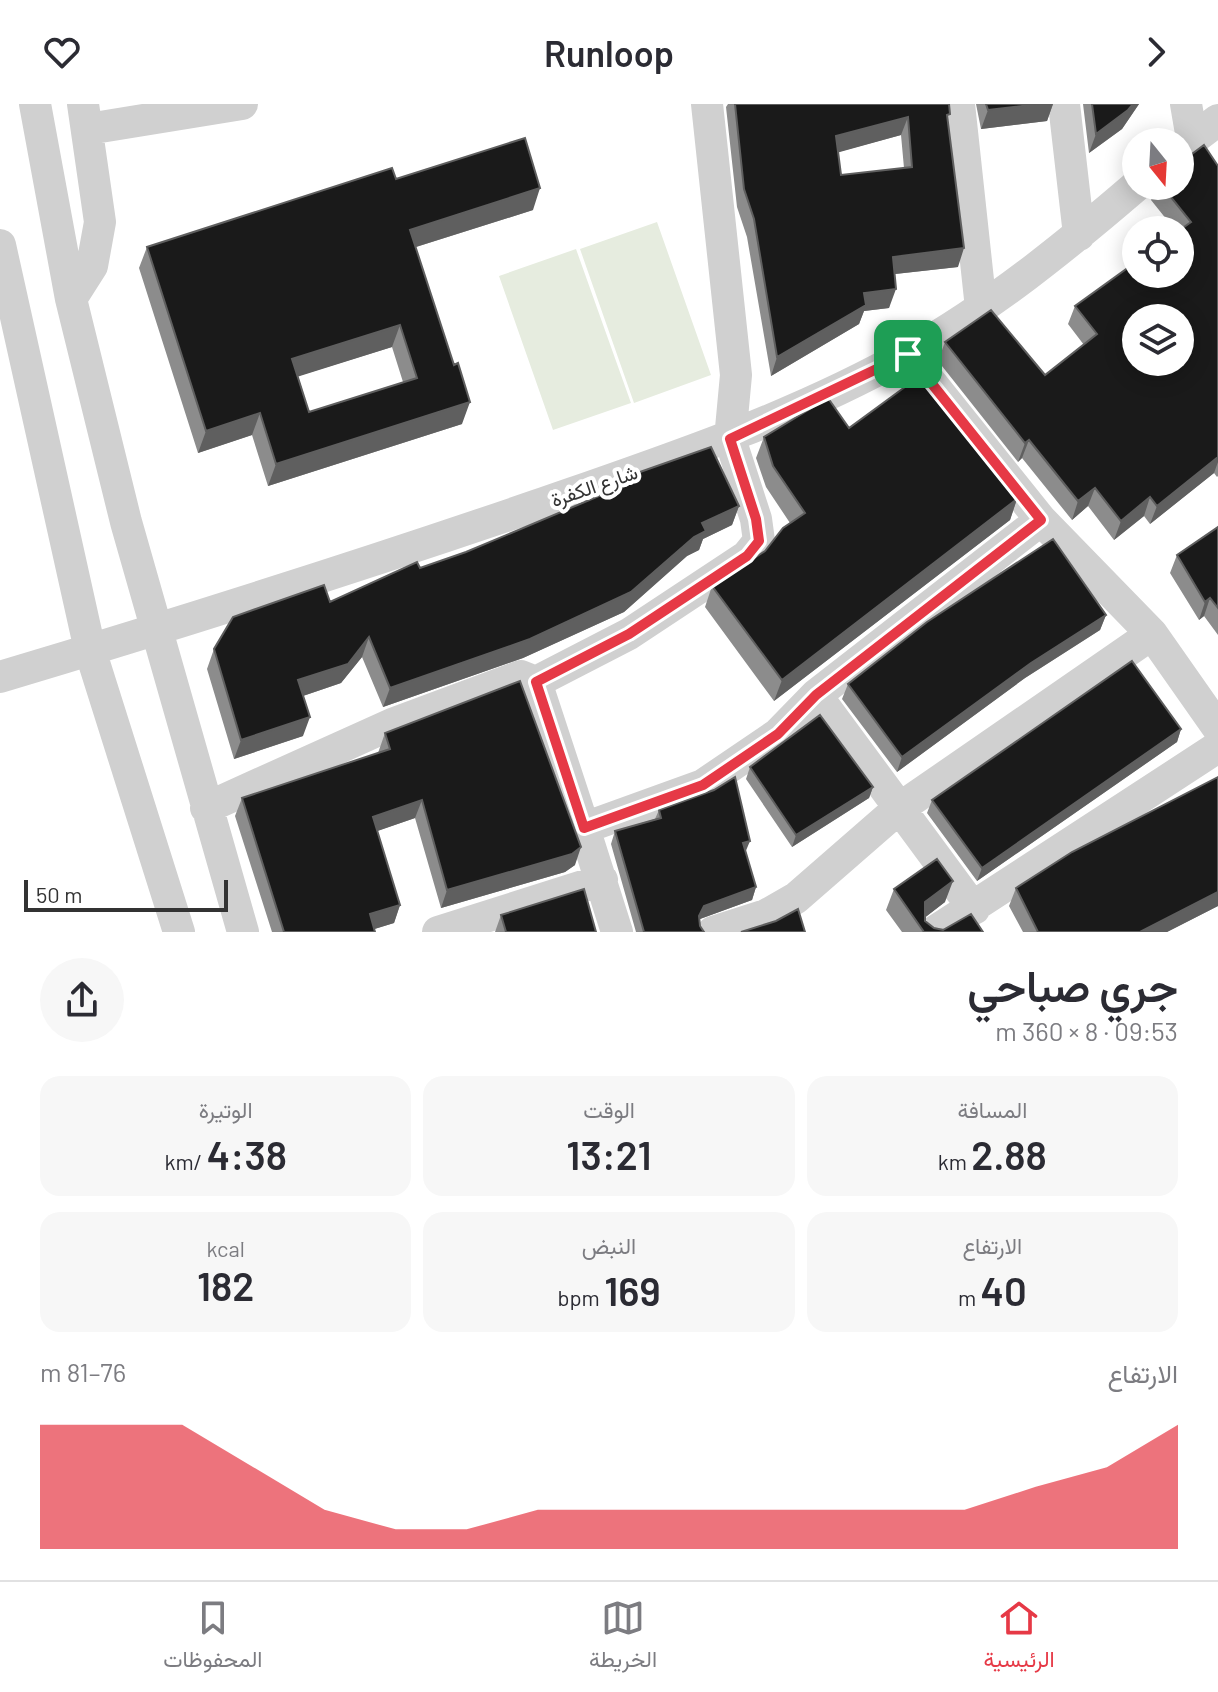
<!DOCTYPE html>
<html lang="ar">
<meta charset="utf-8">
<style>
body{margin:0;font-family:Barlow,Vazirmatn,sans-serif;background:#f7f7f7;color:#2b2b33;direction:rtl;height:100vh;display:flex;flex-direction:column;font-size:30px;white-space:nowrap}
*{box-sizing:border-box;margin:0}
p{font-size:26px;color:#7c7c81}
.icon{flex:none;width:44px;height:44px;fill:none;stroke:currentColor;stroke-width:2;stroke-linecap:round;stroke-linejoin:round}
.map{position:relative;height:828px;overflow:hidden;direction:ltr}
.sheet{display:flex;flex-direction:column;background:#fff;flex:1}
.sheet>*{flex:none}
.needle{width:52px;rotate:162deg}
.tools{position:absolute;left:1122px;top:24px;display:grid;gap:16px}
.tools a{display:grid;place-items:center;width:72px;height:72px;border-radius:50%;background:#fff;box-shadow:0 4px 20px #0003;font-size:40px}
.scale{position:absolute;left:24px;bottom:20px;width:204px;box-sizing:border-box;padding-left:8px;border:4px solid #333;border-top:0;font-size:22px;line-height:28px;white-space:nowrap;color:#333;-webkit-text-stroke:6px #fff;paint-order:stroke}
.pin{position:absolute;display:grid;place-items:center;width:68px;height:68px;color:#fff;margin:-34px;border-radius:16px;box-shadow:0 4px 12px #0006}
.round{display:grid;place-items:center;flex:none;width:84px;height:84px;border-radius:42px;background:#f7f7f7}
.summary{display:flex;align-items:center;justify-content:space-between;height:136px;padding:0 40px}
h1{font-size:44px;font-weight:600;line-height:60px}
.figures{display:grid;grid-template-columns:repeat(3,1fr);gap:12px;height:136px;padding:8px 40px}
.figures div{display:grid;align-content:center;border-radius:20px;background:#f7f7f7;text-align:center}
.figures b{font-size:40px;font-weight:600}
.figures small{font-size:22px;font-weight:400}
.figures p{font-size:22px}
.chart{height:224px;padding:16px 40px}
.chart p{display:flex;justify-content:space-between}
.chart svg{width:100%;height:144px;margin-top:8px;fill:#e63946;opacity:.7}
header{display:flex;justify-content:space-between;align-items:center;height:104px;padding:0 40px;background:#fff;font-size:36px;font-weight:600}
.tabs{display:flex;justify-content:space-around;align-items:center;height:112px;border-top:2px solid #e1e1e2;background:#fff;font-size:22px;color:#7c7c81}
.tabs a{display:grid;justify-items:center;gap:4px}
.tabs .active{color:#e63946}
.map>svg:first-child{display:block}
.green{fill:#e6ecdf}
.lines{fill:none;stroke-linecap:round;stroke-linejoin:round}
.minor{stroke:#d0d0d0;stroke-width:32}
.wall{fill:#8c8c8c;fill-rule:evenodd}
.shaded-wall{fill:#5f5f5f}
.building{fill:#1a1a1a;stroke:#5f5f5f;stroke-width:2;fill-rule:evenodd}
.route-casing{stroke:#fff;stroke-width:16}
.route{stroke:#e63946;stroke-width:10}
.labels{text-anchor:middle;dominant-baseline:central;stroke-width:8;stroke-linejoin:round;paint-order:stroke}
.street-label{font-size:20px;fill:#333;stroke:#fff}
</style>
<header><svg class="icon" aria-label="forward" viewBox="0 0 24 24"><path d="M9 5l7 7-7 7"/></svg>Runloop<svg class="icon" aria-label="heart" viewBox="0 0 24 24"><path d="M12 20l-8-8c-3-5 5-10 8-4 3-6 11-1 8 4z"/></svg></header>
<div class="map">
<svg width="1218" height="828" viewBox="0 0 1218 828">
<rect width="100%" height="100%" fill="#fff"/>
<path class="green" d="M657 118 711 271 634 299 580 145Z
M576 145 631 299 553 326 499 172Z"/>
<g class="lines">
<path class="minor" d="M35 0 71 195 126 418 243 828
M959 0 981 204
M1064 0 1079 131
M1186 0 1192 35
M88 25 242 0
M1180 45 1218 16
M0 141 90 546 179 828
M71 195 92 162 100 118 83 0
M908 250 1041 416 1152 530 1218 624
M0 573C180 519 360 462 538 401 664 357 792 315 909 249 991 203 1065 143 1136 82
M536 578 584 724
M816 591 974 805
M206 704 392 620 521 572 536 578 629 530 747 452 759 437 756 415 730 335 736 271 707 0
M438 828 602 776
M617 828 584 724 703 681 778 630 816 591 1041 416
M713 828 766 811 796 794 897 706 1152 530
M934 828 1218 643"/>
</g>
<path class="wall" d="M728 0H949L947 17 958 163 895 170 889 204 864 207 859 220 771 272 747 133 737 103 726 3ZM901 31 904 64 841 71 838 48Z
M976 0H1053L1047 17 981 25Z
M1083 0H1139L1122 25 1089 49Z
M1218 62V372L1217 373 1214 369 1150 420 1144 412 1114 436 1088 402 1072 416 1022 354 1018 358 938 257 945 238 1045 271 1084 241 1068 220 1075 202 1180 126H1175L1151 96 1156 82H1180Z
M396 75 533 106 416 143 462 320 268 382 252 331 198 349 139 164 147 143ZM392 243 403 278 309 308 298 272Z
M849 324 995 365 1017 395 1010 416 774 597 705 503 712 482 765 447 790 419 766 383 756 354 764 333Z
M597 389 739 402 732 421 703 435 699 446 687 452 624 508 523 554 383 603 362 553 341 579 303 592V632L234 655 207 565 214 545 330 498 420 464 466 448 596 393Z
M1218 423V531L1204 512 1199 516 1170 469 1177 451Z
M1106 511 1100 526 1025 574 897 668 842 595 848 580Z
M1181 625 1177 638 977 777 927 709 932 696Z
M385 629 575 761 565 768 441 804 415 714 377 727 400 801 394 819 374 825 375 828H272L235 712 242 694 378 649Z
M750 663 873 683 869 694 792 743 746 675Z
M1218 673V802L1167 828H1023L1009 802 1016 784Z
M659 706 746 748 756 783 752 796 700 815V822L704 828H636L611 740 615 727 655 715Z
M894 785 945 798 925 813V817L934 824 983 828H902L886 806Z
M501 811 596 828H495Z"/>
<path class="shaded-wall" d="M1039 0H1053L1047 17 981 25 988 6Z
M1133 0H1139L1122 25 1089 49 1096 30Z
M908 13 901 31 829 51 836 32Z
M540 84 533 106 403 147 410 126Z
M964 144 958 163 886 171 893 153Z
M896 185 889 204 864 207 859 220 771 272 777 253 864 189Z
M400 221 392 243 284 277 292 255Z
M470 298 462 320 268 382 276 360Z
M260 309 252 331 198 349 206 327Z
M1029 336 1022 354 1018 358 1025 339Z
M1218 353V358L1214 369 1150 420 1157 402Z
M1095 384 1088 402 1072 416 1078 397Z
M1150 393 1144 412 1114 436 1121 417Z
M1017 395 1010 416 774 597 782 576Z
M739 402 732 421 703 435 699 446 687 452 624 508 523 554 383 603 390 584 702 419Z
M1210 494 1204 512 1199 516 1205 498Z
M1106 511 1100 526 1025 574 897 668 902 653 1031 559Z
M369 533 362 553 341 579 291 596 298 576Z
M310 613 303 632 234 655 241 636Z
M1181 625 1177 638 977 777 982 764Z
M873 683 869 694 792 743 796 731Z
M422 696 415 714 366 731 373 713Z
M750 737 745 749 743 739Z
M581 743 575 761 565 768 441 804 447 786Z
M953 777 945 798 918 819 925 798Z
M756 783 752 796 700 815 699 812 704 802Z
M1218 788V802L1167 828H1140Z
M400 801 394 819 365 828 370 810Z"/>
<path class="building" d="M735 0H949L950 10 947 11 964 144 893 153 896 185 864 189 866 201 777 253 754 115 744 85ZM908 13 912 63 841 71 836 32Z
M986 0H1039L988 6Z
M1092 0H1133L1128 6 1096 30Z
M525 34 540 84 410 126 454 261 458 259 470 298 276 360 260 309 206 327 147 143 392 64 396 75ZM400 221 417 274 309 308 292 255Z
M1204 41 1218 62V353L1157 402 1150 393 1121 417 1095 384 1078 397 1029 336 1025 339 945 238 991 206 1045 271 1097 230 1075 202 1136 158V170H1180V126L1191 118 1162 82H1180V59ZM1136 214H1180V258H1136Z
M924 269 997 360 993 363 1017 395 782 576 712 482 765 447 783 424 805 409 773 362 764 333 828 294 849 324Z
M711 343 739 402 702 419 706 427 694 433 631 488 530 535 390 584 369 533 348 560 298 576 310 613 241 636 214 545 233 513 324 481 330 498 417 458 420 464 466 448 599 392 597 389 640 368Z
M1218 423V504L1210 494 1205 498 1177 451Z
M1053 435 1106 511 1031 559 902 653 848 580 927 518Z
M1132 557 1181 625 982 764 932 696Z
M520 577 581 743 572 750 447 786 422 696 373 713 400 801 370 810 375 828H284L242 694 390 645 385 629Z
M820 611 873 683 796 731 750 663Z
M735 673 750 737 743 739 756 783 704 802 699 812 700 822 704 828H644L615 727 661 714 659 706 714 686Z
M1218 673V788L1140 828H1038L1016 784 1072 748Z
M937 755 953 777 925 798V817L934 824 943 826 971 810 983 828H924L894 785Z
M584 785 596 828H506L501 811Z
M798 805 805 828H741L776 817Z"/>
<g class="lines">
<defs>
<path id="route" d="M908 250 1041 416 816 591 778 630 703 681 584 724 536 578 629 530 747 452 759 437 756 415 730 335Z"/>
</defs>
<use href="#route" class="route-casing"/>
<use href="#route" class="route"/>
</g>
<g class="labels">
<g class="street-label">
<text transform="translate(594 381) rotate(-19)">شارع الكفرة</text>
</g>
</g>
</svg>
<div class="tools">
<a><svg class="needle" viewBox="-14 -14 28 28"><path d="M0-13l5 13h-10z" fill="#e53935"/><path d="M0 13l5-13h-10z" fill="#7c7c81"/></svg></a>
<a><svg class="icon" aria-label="locate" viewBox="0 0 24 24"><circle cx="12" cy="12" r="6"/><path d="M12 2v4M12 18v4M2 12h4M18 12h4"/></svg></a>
<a><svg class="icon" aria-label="layers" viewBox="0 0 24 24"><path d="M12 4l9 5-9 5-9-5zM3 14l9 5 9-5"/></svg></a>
</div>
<div class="scale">50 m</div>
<div class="pin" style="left:908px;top:250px;background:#1e9e55"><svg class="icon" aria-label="arrive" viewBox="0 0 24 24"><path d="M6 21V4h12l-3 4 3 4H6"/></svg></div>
</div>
<section class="sheet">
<div class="summary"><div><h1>جري صباحي</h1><p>09:53 · 8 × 360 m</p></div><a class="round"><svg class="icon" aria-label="share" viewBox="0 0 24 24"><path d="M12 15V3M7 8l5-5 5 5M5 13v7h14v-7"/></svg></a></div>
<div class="figures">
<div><p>المسافة</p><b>2.88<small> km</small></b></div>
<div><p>الوقت</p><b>13:21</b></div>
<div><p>الوتيرة</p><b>4:38<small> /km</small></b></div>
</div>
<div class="figures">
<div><p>الارتفاع</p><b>40<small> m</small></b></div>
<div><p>النبض</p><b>169<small> bpm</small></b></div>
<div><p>kcal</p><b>182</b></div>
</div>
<div class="chart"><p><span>الارتفاع</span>76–81 m</p>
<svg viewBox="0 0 160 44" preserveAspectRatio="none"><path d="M0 44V6L10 6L20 6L30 19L40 32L50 38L60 38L70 32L80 32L90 32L100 32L110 32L120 32L130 32L140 25L150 19L160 6V44z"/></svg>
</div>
</section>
<nav class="tabs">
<a class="active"><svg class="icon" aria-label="home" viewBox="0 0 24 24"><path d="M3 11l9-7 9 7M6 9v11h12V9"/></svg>الرئيسية</a>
<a><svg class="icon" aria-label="map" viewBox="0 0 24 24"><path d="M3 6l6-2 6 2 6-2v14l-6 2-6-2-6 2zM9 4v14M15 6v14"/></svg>الخريطة</a>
<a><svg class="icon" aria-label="saved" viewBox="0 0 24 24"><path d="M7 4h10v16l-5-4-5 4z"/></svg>المحفوظات</a>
</nav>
